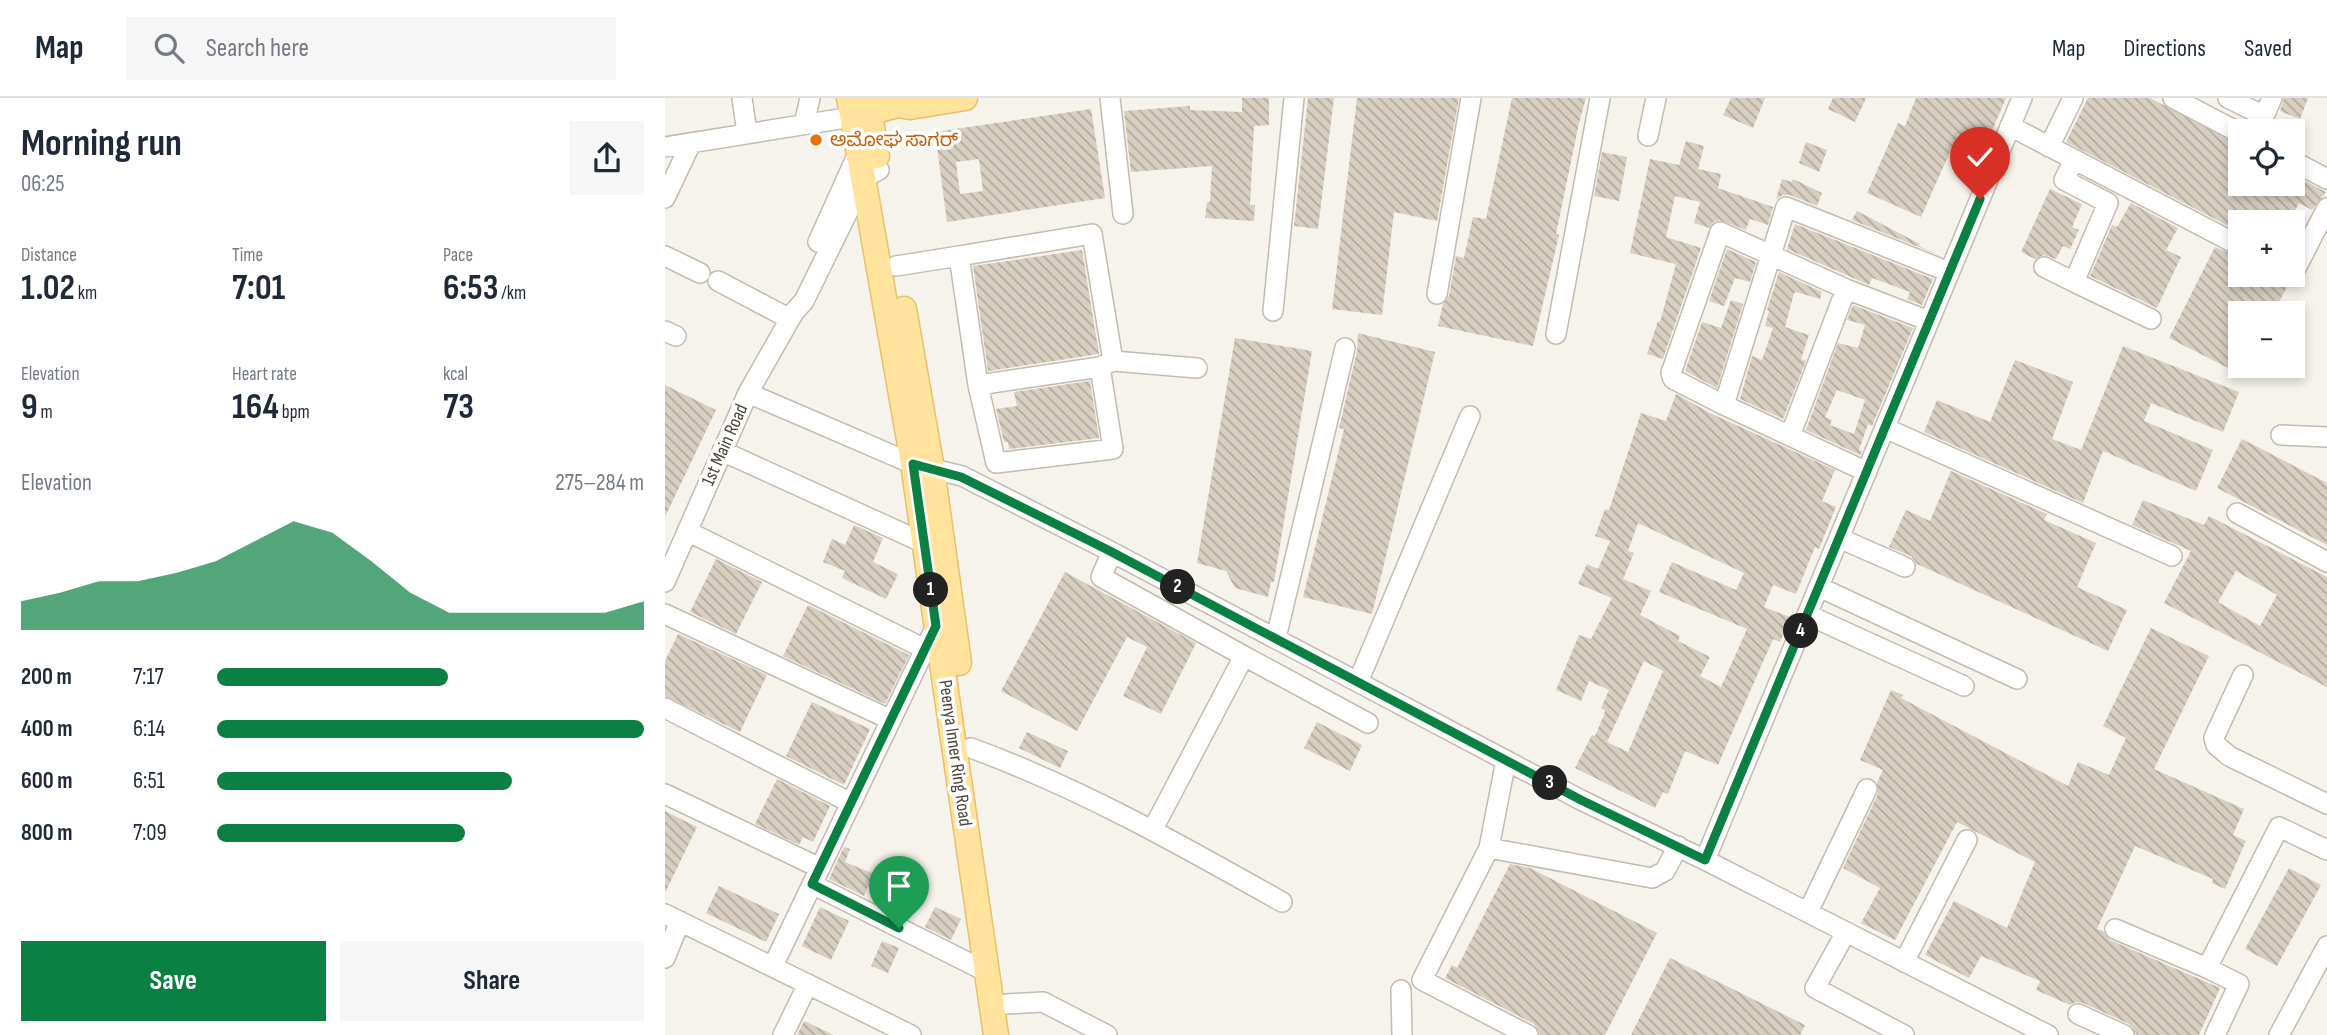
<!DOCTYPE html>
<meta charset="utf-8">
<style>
body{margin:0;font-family:"Sofia Sans Condensed","Noto Sans Kannada",sans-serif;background:#f6f6f7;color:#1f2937;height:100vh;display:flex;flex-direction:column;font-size:26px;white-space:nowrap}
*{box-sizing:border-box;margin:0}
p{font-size:23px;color:#747a83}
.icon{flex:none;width:38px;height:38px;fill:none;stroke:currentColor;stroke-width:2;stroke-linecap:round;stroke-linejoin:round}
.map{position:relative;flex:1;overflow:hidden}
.sheet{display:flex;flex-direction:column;background:#fff;width:665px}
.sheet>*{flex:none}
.controls{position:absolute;left:1563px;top:21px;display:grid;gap:14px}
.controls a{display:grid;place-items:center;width:77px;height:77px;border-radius:0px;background:#fff;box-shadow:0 4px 10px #0003;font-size:35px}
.pin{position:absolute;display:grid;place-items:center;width:60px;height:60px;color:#fff;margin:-72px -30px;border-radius:50% 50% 50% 0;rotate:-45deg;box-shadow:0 0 7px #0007}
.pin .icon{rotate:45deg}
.km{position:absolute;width:35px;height:35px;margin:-18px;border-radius:50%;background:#222;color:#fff;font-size:19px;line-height:35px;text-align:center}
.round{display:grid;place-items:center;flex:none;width:74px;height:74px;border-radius:0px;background:#f6f6f7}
.overview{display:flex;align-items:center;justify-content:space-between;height:119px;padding:0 21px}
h1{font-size:38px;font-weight:700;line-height:52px}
.metrics{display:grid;grid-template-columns:repeat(3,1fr);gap:10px;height:119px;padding:7px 21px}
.metrics div{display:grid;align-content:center}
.metrics b{font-size:35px;font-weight:700}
.metrics small{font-size:19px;font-weight:400}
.metrics p{font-size:19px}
.chart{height:196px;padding:14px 21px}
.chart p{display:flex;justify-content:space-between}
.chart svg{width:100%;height:126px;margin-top:7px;fill:#0b8043;opacity:.7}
.action{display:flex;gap:14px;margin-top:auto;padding:14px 21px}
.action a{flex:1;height:80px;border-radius:0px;background:#0b8043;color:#fff;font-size:28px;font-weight:700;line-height:80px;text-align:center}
.action a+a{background:#f6f6f7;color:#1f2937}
ul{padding:0 21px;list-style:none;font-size:23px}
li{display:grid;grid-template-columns:112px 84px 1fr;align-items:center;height:52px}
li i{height:18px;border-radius:9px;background:#0b8043}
header{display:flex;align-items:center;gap:42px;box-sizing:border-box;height:98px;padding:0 35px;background:#fff;border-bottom:2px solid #e0e1e3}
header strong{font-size:33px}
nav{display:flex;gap:38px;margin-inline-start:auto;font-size:24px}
.search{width:490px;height:63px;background:#f6f6f7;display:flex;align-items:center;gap:18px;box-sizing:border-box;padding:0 24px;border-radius:0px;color:#747a83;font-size:26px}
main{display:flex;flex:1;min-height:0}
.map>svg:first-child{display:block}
.building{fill:url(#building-back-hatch);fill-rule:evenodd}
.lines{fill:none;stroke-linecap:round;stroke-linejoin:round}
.minor-casing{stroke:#c2bbae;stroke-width:22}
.major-casing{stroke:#e6c16a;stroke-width:27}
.minor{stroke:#fff;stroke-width:19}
.major{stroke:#ffe39c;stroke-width:24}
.route-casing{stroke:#fff;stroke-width:14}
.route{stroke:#0b8043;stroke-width:9}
.food-dot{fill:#e8710a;stroke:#fff;stroke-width:2.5}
.labels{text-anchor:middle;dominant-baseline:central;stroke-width:7;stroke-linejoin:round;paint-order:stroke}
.food-label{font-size:19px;fill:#c56008;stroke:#fff;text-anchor:start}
.street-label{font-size:19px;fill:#4b4439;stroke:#fff}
</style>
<header>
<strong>Map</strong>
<div class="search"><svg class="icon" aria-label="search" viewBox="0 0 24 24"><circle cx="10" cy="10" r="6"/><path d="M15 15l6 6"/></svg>Search here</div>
<nav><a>Map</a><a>Directions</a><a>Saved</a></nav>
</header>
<main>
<section class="sheet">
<div class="overview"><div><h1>Morning run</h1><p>06:25</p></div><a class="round"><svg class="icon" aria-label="share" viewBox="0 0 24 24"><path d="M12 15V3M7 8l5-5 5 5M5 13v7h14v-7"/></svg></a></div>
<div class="metrics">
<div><p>Distance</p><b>1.02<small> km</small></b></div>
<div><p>Time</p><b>7:01</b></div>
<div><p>Pace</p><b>6:53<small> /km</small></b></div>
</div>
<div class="metrics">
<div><p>Elevation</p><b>9<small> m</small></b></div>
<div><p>Heart rate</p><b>164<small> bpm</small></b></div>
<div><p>kcal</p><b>73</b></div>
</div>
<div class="chart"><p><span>Elevation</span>275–284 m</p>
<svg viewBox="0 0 160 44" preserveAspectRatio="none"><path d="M0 44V34L10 31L20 27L30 27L40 24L50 20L60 13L70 6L80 10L90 20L100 31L110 38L120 38L130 38L140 38L150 38L160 34V44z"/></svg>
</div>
<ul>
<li><b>200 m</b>7:17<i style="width:54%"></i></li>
<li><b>400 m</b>6:14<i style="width:100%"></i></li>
<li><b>600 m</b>6:51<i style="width:69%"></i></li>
<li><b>800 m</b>7:09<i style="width:58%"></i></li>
</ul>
<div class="action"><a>Save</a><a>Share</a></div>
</section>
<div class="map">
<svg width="1662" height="937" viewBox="0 0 1662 937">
<defs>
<pattern id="building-back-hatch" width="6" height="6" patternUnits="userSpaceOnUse" patternTransform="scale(1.75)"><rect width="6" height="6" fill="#d8cfc1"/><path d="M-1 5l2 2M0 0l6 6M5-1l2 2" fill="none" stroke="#b1aa9e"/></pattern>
</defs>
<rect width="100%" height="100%" fill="#f6f3ec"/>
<path class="building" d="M577 0H604V27L589 28 585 107H590L589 123 540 120 542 104H545L547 68 466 74 459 13 525 8V12L577 14Z
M643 0H669L653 131 629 128Z
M692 0H794L772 123 729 114 717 217 667 211Z
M847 0H921L914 25 891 136 894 137 868 248 773 228 778 206 784 198 791 158 799 160 808 119 821 121Z
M1066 0H1100L1088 30 1058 17Z
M1168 0H1201L1190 24 1163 11Z
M1251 0H1341L1321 47 1293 36 1256 119 1202 95 1233 25 1240 28Z
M1423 0H1485L1575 47V86H1628V77L1661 94 1647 112 1634 105 1624 124H1575V134L1401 44Z
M1619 0H1643L1635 21 1615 13Z
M426 11 440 100 282 124 270 34ZM314 61 318 93 295 96 291 64Z
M1021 43 1039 48 1033 71 1056 76 1053 90 1108 109 1103 127 1085 121 1081 132 1054 122 1048 124 1044 130 1029 125 1035 104 1010 98 1001 139 1036 150 998 261 982 256 993 223 995 224 1011 166 965 155 985 61 1014 67Z
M1141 44 1162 52 1154 74 1134 65Z
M937 54 962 59 954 103 929 98Z
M1117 81 1127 84 1128 81 1157 95 1152 108 1125 97H1118L1111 101Z
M1385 91 1417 106 1407 129 1414 132 1405 151 1398 148 1391 161 1379 157 1370 161 1356 154Z
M1466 105 1513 130 1501 152 1516 159 1492 210 1425 178 1447 127 1452 129Z
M1192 113 1255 146 1254 148 1276 158 1187 122Z
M1130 126 1268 181 1257 207 1242 201 1245 194 1207 180 1204 187 1122 151Z
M1550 149 1575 160V177H1611L1623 187 1608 215H1575V276L1504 240Z
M1062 151 1091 164 1085 184 1070 180 1059 208 1044 203Z
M417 152 434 256 323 273 308 168Z
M1114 174 1157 194 1155 201 1131 194 1129 195 1120 229 1144 237 1136 261 1141 263 1118 321 1075 301 1087 258 1097 262 1108 230 1100 228 1104 213 1102 212Z
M1066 202 1078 206 1052 290 1020 273 1037 224 1056 230Z
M1188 207 1248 230 1207 328 1203 326 1194 352 1197 353 1195 357 1141 332 1173 245 1193 250 1200 227 1182 222ZM1172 292 1200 302 1189 336 1165 327 1167 322 1160 319Z
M693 235 770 254 707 516 638 499 679 331 674 330 692 253Z
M570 240 647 253 609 484H606L603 499 570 490 561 473 532 465Z
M1458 248 1574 294 1558 334 1486 305 1479 323 1548 352 1531 393 1438 353 1418 405 1259 334 1272 302 1325 324 1350 262 1408 284 1387 341 1416 352Z
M425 283 434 340 344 351 343 344H339L331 311 352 308 349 294Z
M0 287 51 312 0 419Z
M1011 296 1047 316 1170 372 1157 403 1171 409 1154 451 1150 449 1131 496 1108 487 1099 509 1125 519 1115 544 1108 541 1053 667 1020 653 1003 696 998 694 990 710 910 670 927 637 930 638 939 617 940 612 936 610 944 592 924 583 916 603 891 592 914 537 926 541 947 500 913 486 922 466 933 471 945 443 930 438 940 411 944 412 976 315 1001 323ZM973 425 1079 475 1071 492 1007 464 994 494 1082 531 1056 589 1035 578 1045 559 1013 543 1015 538 975 517 986 493 958 481 969 455 963 453ZM979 563 998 573 963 654 942 644Z
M1577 341 1662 385V447L1552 390Z
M1286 373 1382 416 1379 422 1431 445 1412 489 1462 512 1443 553 1252 466 1246 458 1224 449 1241 412 1265 423Z
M1478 402 1539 427 1544 418 1662 479V589L1499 505 1526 453 1467 427ZM1571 473 1612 497 1595 528 1553 504Z
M189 427 218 440 208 464 233 476 221 501 177 480 180 473 158 464 167 441 180 447Z
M51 461 97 484 71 536 25 514Z
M400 474 531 545 496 616 458 598 482 549 462 539 412 633 336 593Z
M143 507 244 557 220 606 118 558Z
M1486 530 1544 558 1489 671 1579 711 1568 737 1581 743 1560 791 1547 785 1548 781 1470 748 1432 831 1438 833 1445 842 1555 890 1534 937H1472L1464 926 1418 905 1411 904 1405 907 1371 892 1375 883 1316 858 1304 880 1260 857 1289 803 1342 830 1370 764 1292 724 1230 842 1196 825 1215 790 1178 770 1213 696 1212 684 1218 672 1195 662 1226 592 1238 597 1236 600 1403 688 1413 664 1444 677 1461 640 1438 628Z
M13 536 102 577 75 634 0 598V563Z
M147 604 205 631 179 687 121 658Z
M652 624 697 647 685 673 639 650Z
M362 634 403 653 395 670 354 650Z
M112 681 165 708 148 744 138 739 134 747 90 726Z
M0 713 32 729 0 795Z
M179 749 185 751 180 764 209 776 213 767 232 775 223 797 203 788 199 798 164 781Z
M845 766 865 770 992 835 940 937H875L869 926 780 880 787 867 792 870Z
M1624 770 1656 787 1612 868 1580 851Z
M54 788 114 816 101 844 41 815Z
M155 809 184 823 166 862 137 848Z
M270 809 296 821 286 842 260 829Z
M217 843 234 850 223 875 206 868Z
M1005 860 1140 927 1135 937H966Z
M139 923 169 937H132Z"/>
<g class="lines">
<defs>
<path id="minor" d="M77 0 82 35
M445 0 458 116
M1508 0 1575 35
M1563 0 1591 14H1601L1607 0
M139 26 145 0
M1345 28 1575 148
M983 38 991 0
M0 49 187 19
M1384 49 1408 0
M1409 62 1399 82 1443 105 1409 184 1486 221
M1628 63 1662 81
M0 100 26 45
M153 144 195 51
M0 158 35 175
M231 168 294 158
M1379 169 1409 184
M1628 176 1662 110
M53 183 125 221
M772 196 806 0
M608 213 629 0
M0 233 11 238
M891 236 935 0
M448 263 435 269 448 351 331 365 313 287 294 158 427 136 448 263 532 270
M313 287 435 269
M83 295 248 366 297 378 441 451 916 702 1040 762 1383 937
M1059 307 1008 281 1006 275 1055 134 1181 191 1264 223
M1220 330 1507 458
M1616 337 1662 339
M1125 338 1181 191
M57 353 259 445
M1202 374 1059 307 1121 109 1284 174
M1572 415 1662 464
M22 433 260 551
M1174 440 1240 469
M447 454 436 479 579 558
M0 484 83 295 129 214 139 203 200 79 214 72
M1154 489 1352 581
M0 516 226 622
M1143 517 1299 588
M611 540 680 250
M1578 577 1552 633 1549 640 1551 647 1564 658 1662 706
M693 584 805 318
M0 610 186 705
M306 650C415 690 516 747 617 804
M841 662 824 750 757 882 863 937
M0 696 155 770
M488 731 579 558 703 625
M824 750 987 780 1000 773 1013 748
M1040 762 1357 0
M147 786 322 874
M1143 814 1202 691
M0 816 246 937
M1450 831 1542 870 1614 729 1662 752
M1181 834 1150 890 1239 937
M0 860 15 823
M1239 864 1302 742
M108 868 271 528
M1542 870 1574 886 1550 937
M736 892 737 937
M341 906 378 904 442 937
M1413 916 1459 937
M118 937 143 886
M1614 937 1662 848"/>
<path id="major" d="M184 0 247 359 331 937
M202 0 212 58
M191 18 233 7 245 9 300 0
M239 211 267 371 294 565"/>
</defs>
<use href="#minor" class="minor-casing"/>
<use href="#major" class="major-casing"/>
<use href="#minor" class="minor"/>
<use href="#major" class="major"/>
</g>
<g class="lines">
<defs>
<path id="route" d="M234 830 147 786 271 528 248 366 296 379 441 451 916 702 1040 762 1315 101"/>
</defs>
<use href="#route" class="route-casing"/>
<use href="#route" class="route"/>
</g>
<circle class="food-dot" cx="151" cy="42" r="7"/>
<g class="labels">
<g class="food-label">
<text x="165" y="42">ಅಮೋಘ ಸಾಗರ್</text>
</g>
<g class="street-label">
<text transform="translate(60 347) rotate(-66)">1st Main Road</text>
<text transform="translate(290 655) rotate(82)">Peenya Inner Ring Road</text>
</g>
</g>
</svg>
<div class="controls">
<a><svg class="icon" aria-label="locate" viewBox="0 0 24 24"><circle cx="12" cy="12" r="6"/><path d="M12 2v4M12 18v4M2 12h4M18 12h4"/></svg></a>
<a>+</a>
<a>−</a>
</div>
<div class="pin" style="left:234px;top:830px;background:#1e9e55"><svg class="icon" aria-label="arrive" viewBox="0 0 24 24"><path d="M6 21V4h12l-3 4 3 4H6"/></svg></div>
<div class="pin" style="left:1315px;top:101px;background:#d93025"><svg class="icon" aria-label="check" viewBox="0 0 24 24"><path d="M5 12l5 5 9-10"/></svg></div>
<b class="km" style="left:266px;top:492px">1</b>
<b class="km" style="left:513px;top:489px">2</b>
<b class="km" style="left:885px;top:685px">3</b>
<b class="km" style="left:1136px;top:533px">4</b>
</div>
</main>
